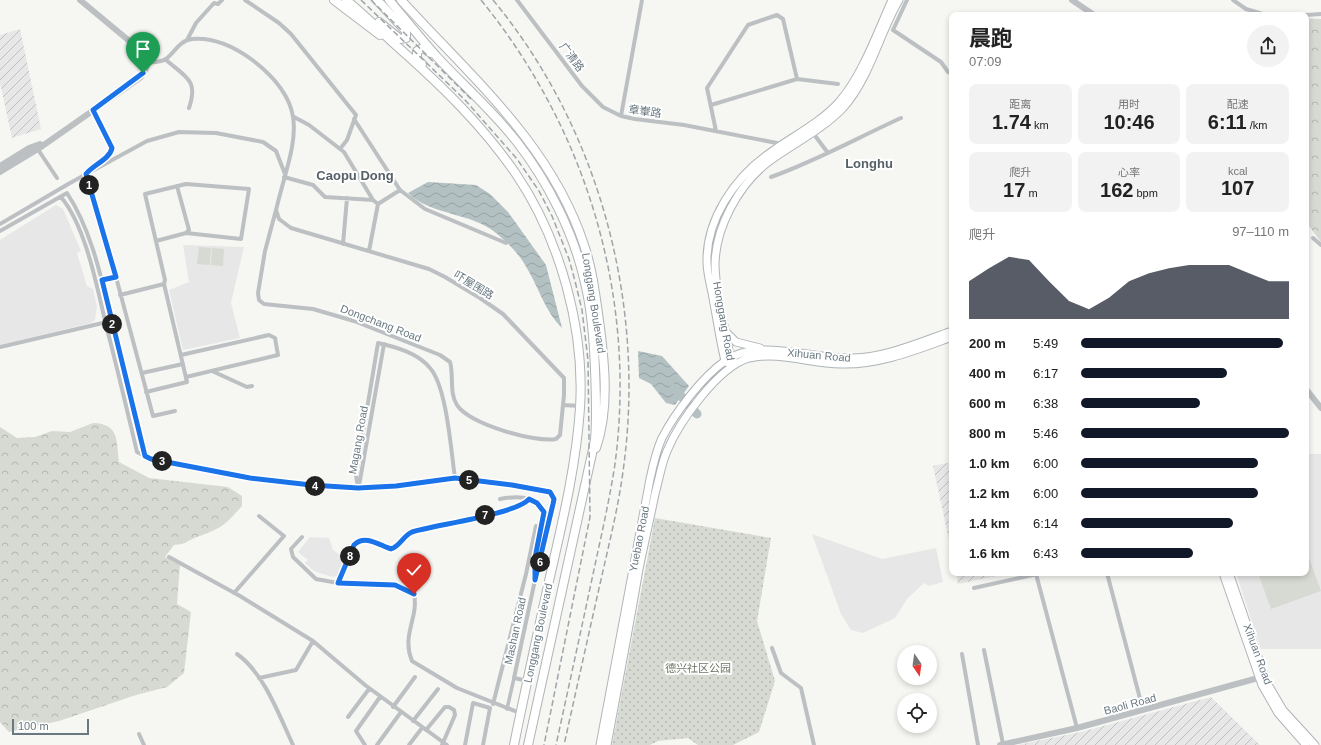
<!DOCTYPE html>
<html lang="zh">
<meta charset="utf-8">
<style>
body{margin:0;font-family:Helvetica,"Noto Sans SC",sans-serif;background:#f2f2f2;color:#222;height:100vh;display:flex;flex-direction:column;font-size:15px;white-space:nowrap}
*{box-sizing:border-box;margin:0}
p{font-size:13px;color:#767676}
.icon{flex:none;width:22px;height:22px;fill:none;stroke:currentColor;stroke-width:2;stroke-linecap:round;stroke-linejoin:round}
.map{position:relative;flex:1;overflow:hidden}
.details{position:absolute;left:949px;top:12px;width:360px;height:564px;display:flex;flex-direction:column;background:#fff;border-radius:8px;box-shadow:0 2px 6px #0003}
.details>*{flex:none}
.needle{width:26px;rotate:167deg}
.fabs{position:absolute;left:897px;top:645px;display:grid;gap:8px}
.fabs a{display:grid;place-items:center;width:40px;height:40px;border-radius:50%;background:#fff;box-shadow:0 2px 6px #0003;font-size:20px}
.scale{position:absolute;left:12px;bottom:10px;width:77px;box-sizing:border-box;padding-left:4px;border:2px solid #697981;border-top:0;font-size:11px;line-height:14px;white-space:nowrap;color:#697981;-webkit-text-stroke:3px #fff;paint-order:stroke}
.pin{position:absolute;display:grid;place-items:center;width:34px;height:34px;color:#fff;margin:-41px -17px;border-radius:50% 50% 50% 0;rotate:-45deg;box-shadow:0 0 4px #0007}
.pin .icon{rotate:45deg}
.km{position:absolute;width:20px;height:20px;margin:-10px;border-radius:50%;background:#222;color:#fff;font-size:11px;line-height:20px;text-align:center}
.round{display:grid;place-items:center;flex:none;width:42px;height:42px;border-radius:21px;background:#f2f2f2}
.summary{display:flex;align-items:center;justify-content:space-between;height:68px;padding:0 20px}
h1{font-size:22px;font-weight:700;line-height:30px}
.figures{display:grid;grid-template-columns:repeat(3,1fr);gap:6px;height:68px;padding:4px 20px}
.figures div{display:grid;align-content:center;border-radius:8px;background:#f2f2f2;text-align:center}
.figures b{font-size:20px;font-weight:700}
.figures small{font-size:11px;font-weight:400}
.figures p{font-size:11px}
.chart{height:112px;padding:8px 20px}
.chart p{display:flex;justify-content:space-between}
.chart svg{width:100%;height:72px;margin-top:4px;fill:#111827;opacity:.7}
ul{padding:0 20px;list-style:none;font-size:13px}
li{display:grid;grid-template-columns:64px 48px 1fr;align-items:center;height:30px}
li i{height:10px;border-radius:5px;background:#111827}
.map>svg:first-child{display:block}
.built{fill:#e7e7e7}
.industrial{fill:url(#industrial-furrows)}
.forest{fill:url(#forest-crowns)}
.park{fill:url(#park-dots)}
.pitch{fill:#d7dad3}
.water{fill:url(#water-waves)}
.lines{fill:none;stroke-linecap:round;stroke-linejoin:round}
.river{stroke:#b4c1c3;stroke-width:9}
.secondary-casing{stroke:#aeb5b8;stroke-width:9}
.primary-casing{stroke:#b0b5b7;stroke-width:10}
.trunk-casing{stroke:#b0b4b6;stroke-width:10}
.pedestrian{stroke:#bcc0c3;stroke-width:3.5}
.minor{stroke:#bcc0c3;stroke-width:4}
.tertiary{stroke:#bcc0c3;stroke-width:6}
.secondary{stroke:#fff;stroke-width:7}
.primary{stroke:#fff;stroke-width:8}
.trunk{stroke:#fff;stroke-width:8}
.rail{stroke:#9ea5a9;stroke-width:1.5;stroke-dasharray:6 3;stroke-linecap:butt}
.route-casing{stroke:#fff;stroke-width:8}
.route{stroke:#1a73e8;stroke-width:5}
.labels{text-anchor:middle;dominant-baseline:central;stroke-width:4;stroke-linejoin:round;paint-order:stroke}
.street-label{font-size:11px;fill:#697981;stroke:#fff}
.park-label{font-size:11px;fill:#6d7967;stroke:#fff}
.quarter-label{font-size:13px;font-weight:bold;fill:#566167;stroke:#fff}
</style>
<div class="map">
<svg width="1321" height="745" viewBox="0 0 1321 745">
<defs>
<pattern id="industrial-furrows" width="10" height="10" patternUnits="userSpaceOnUse"><rect width="10" height="10" fill="#e7e7e7"/><path d="M-1 1l2-2M0 10L10 0M9 11l2-2" fill="none" stroke="#bfc0c1"/></pattern>
<pattern id="forest-crowns" width="20" height="18" patternUnits="userSpaceOnUse"><rect width="20" height="18" fill="#d7dad3"/><path d="M2 6a3 3 0 1 1 6 0M12 15a3 3 0 1 1 6 0" fill="none" stroke="#b2b6b1"/></pattern>
<pattern id="park-dots" width="8" height="8" patternUnits="userSpaceOnUse"><rect width="8" height="8" fill="#d7dad3"/><path d="M2 2h.1M6 6h.1" fill="none" stroke="#b2b6b1" stroke-width="1.8" stroke-linecap="round"/></pattern>
<pattern id="water-waves" width="16" height="10" patternUnits="userSpaceOnUse"><rect width="16" height="10" fill="#b4c1c3"/><path d="M0 5q4-4 8 0t8 0" fill="none" stroke="#96a2a4"/></pattern>
</defs>
<rect width="100%" height="100%" fill="#f6f6f3"/>
<path class="built" d="M56 205 63 209 81 251 77 253 87 286 93 289 97 307 95 320 91 323 0 345V240Z
M183 245 244 247 231 303 240 338 183 350 169 290 189 282Z
M1306 454H1321V649H1261L1236 573H1306Z
M812 534 882 559 936 548 943 582 929 586 924 583 907 599 895 618 863 633 851 630 841 614Z
M310 537 329 538 333 550 347 560 337 576 332 577 314 571 305 563 308 560 298 552Z"/>
<path class="industrial" d="M20 29 41 129 12 138 0 83V35Z
M952 462V554L933 466Z
M956 573H1010L958 584Z
M1211 697 1260 745H1017L1081 732Z"/>
<path class="forest" d="M1306 18 1321 19V242L1306 222Z
M93 423C120 424 116 441 119 462L149 478 228 487 242 496V506C224 526 222 528 197 537 186 541 187 544 174 545L165 557 180 565 177 604 191 612 184 673 167 687 136 695 59 721 9 732 0 722V427L17 438 35 437 52 431 70 432Z"/>
<path class="park" d="M655 518 771 538 757 621 775 681 759 732 733 745H698L688 738 658 741 650 745H612Z"/>
<path class="pitch" d="M199 247 211 248 210 265 197 264Z
M212 248 224 249 223 266 211 265Z
M1306 550 1321 591 1271 609 1258 573H1306Z"/>
<path class="water" d="M428 182 476 185 490 194 508 212 546 265 562 328C544 310 539 287 525 265 519 254 506 241 496 233 471 212 432 216 408 193Z
M638 351 662 356 689 386 675 405 666 403 651 384 639 378Z"/>
<g class="lines">
<path class="river" d="M674 388 697 414"/>
<defs>
<path id="secondary" d="M727 333 736 342 760 348
M731 362C726 330 716 297 715 266 715 228 738 186 767 163 792 144 821 131 843 108 870 78 879 34 899 0
M728 363 725 361C720 340 717 319 713 298 711 286 707 274 707 262 706 220 734 179 767 155 791 137 819 124 839 102 862 76 878 31 892 0
M1223 573 1262 685 1278 713 1306 745
M1229 573 1267 683 1283 710 1315 745
M600 745 650 479C653 465 656 451 662 438 675 413 702 377 725 361 736 353 752 350 765 350 795 350 823 359 853 358 887 357 920 342 952 331
M607 745C618 686 629 628 639 569 644 544 650 519 655 494 659 480 661 465 667 451 679 422 718 367 749 358 779 351 811 364 841 364 880 365 916 350 952 337"/>
<path id="primary" d="M401 0C470 76 551 144 584 245 593 271 596 300 600 328 605 367 609 410 596 448"/>
<path id="trunk" d="M334 0 380 35
M346 0C365 15 381 32 399 48 442 86 483 126 516 174 560 239 585 329 580 408 576 467 562 524 549 581 537 636 525 690 514 745
M377 0 406 31V38L400 39 379 22
M389 0C405 19 421 39 438 58 464 86 493 111 517 142 548 182 574 233 585 283 592 311 594 341 595 370 596 394 597 416 595 440L528 745
M422 64 417 59V51L423 48 431 53
M588 288 596 303"/>
</defs>
<use href="#secondary" class="secondary-casing"/>
<use href="#primary" class="primary-casing"/>
<use href="#trunk" class="trunk-casing"/>
<path class="pedestrian" d="M507 709 514 678"/>
<path class="minor" d="M245 0 279 23 291 34 356 115 347 140 340 149
M517 0 582 86 603 107 621 116 635 119 684 125 782 144
M907 0 893 30 941 62 948 72 952 74
M1233 0 1246 9 1266 15
M1306 15 1321 14
M187 40 196 23 214 3 218 4 222 0
M165 59C185 77 199 79 189 108
M148 63C154 62 161 62 166 59 174 53 180 40 192 39 214 37 233 46 251 59 316 108 292 143 276 210L279 219 291 228 429 269 445 277 480 298 503 314 564 378V395L560 435 556 439C535 443 469 424 457 405 449 393 454 376 450 362L440 355 354 321 313 309 264 304 259 300 258 293 265 251 276 210
M711 105 797 79 838 84
M621 116 642 0
M294 117 309 125 344 152 373 200 378 204 400 190 425 209 506 243
M354 119 400 190
M716 131 707 88 748 25 777 15 783 19 797 79
M813 133 828 153
M37 148 57 178
M87 172 107 156 112 148 93 110
M86 174 116 277 153 416 175 411
M284 177 313 185 325 197 373 200
M771 177C816 161 857 138 901 118
M61 197C86 227 97 287 106 325 117 367 127 410 137 452L151 459 250 477 311 485 358 488 396 486 455 478 546 490 553 495V504L535 580
M0 224 70 183 147 141 179 132 216 133 263 142 276 151 285 174
M0 231 67 193C94 234 103 287 115 334 124 375 135 415 145 456
M1313 238 1321 245
M156 241 186 233 189 230 177 186
M343 244 347 198
M369 251 378 204
M102 280 116 277
M120 295 164 284 165 280 145 194 186 184 249 189 241 239 186 233
M0 347 107 322
M181 355 269 335 275 338 278 355 186 377
M212 371 247 387 252 386
M142 373 183 364
M146 392 187 382 164 284
M563 405 580 406
M359 486 384 344
M358 488 356 475 378 343C396 347 418 353 430 368 447 387 451 452 455 478
M500 499C515 496 537 495 544 512L535 558V580L514 678 528 681
M302 537 291 549 293 557 316 579 338 583 395 585 414 594C419 618 401 635 412 661L457 688 520 713
M169 557 240 596 313 641 365 685 447 745
M1107 573 1143 710
M1036 574 1077 728
M338 583 355 545C365 534 379 545 391 549 400 546 404 535 412 532 418 530 426 529 433 528 450 524 520 510 529 499
M974 588 1042 573
M234 593 284 536 259 516
M772 648 781 673 801 688 814 745
M984 650 1003 744
M237 654C264 673 279 715 293 745
M962 654 978 745
M259 678 296 670 313 641
M493 704 526 574 536 526
M393 707 415 677
M348 717 369 689
M413 721 438 689
M426 730 445 707H449L454 710 455 715 442 745
M139 734 144 745
M365 745 356 731 380 697
M377 745 401 712
M409 745 422 728
M465 745 473 703 490 708 483 745"/>
<path class="tertiary" d="M1072 0 1094 15
M0 166 29 148 40 144
M0 172 38 149 141 77C146 69 150 63 145 54L80 0
M1306 389 1321 408
M1000 745 1077 728 1258 678H1263"/>
<use href="#secondary" class="secondary"/>
<use href="#primary" class="primary"/>
<use href="#trunk" class="trunk"/>
<path class="rail" d="M361 0 465 100 517 159 539 191 552 216 569 259 575 281 582 310 588 360 590 517 544 745
M371 0 471 99
M481 0C587 130 637 297 615 464 609 503 600 541 592 579 580 635 568 690 556 745
M493 0C599 128 645 301 624 464 619 505 609 544 600 584 588 637 576 691 564 745"/>
</g>
<g class="lines">
<defs>
<path id="route" d="M143 73 93 110 112 148C110 159 93 165 86 174L116 277 102 280 145 456 151 459 250 478 311 485 358 488 396 486 455 478 512 485 550 492 554 499 553 504 535 580V558L544 512 537 503 529 499C517 514 434 525 412 532 404 535 400 546 391 549 379 545 365 534 354 545L338 583 395 585 414 594"/>
</defs>
<use href="#route" class="route-casing"/>
<use href="#route" class="route"/>
</g>
<g class="labels">
<g class="street-label">
<text transform="translate(572 57) rotate(53)">广清路</text>
<text transform="translate(645 111) rotate(8)">章輋路</text>
<text transform="translate(474 285) rotate(31)">吓屋围路</text>
<text transform="translate(594 303) rotate(81)">Longgang Boulevard</text>
<text transform="translate(724 321) rotate(80)">Honggang Road</text>
<text transform="translate(381 323) rotate(21)">Dongchang Road</text>
<text transform="translate(819 355) rotate(5)">Xihuan Road</text>
<text transform="translate(358 440) rotate(-80)">Magang Road</text>
<text transform="translate(639 539) rotate(-79)">Yuebao Road</text>
<text transform="translate(515 631) rotate(-78)">Mashan Road</text>
<text transform="translate(538 633) rotate(-78)">Longgang Boulevard</text>
<text transform="translate(1258 654) rotate(70)">Xihuan Road</text>
<text transform="translate(1130 704) rotate(-15)">Baoli Road</text>
</g>
<g class="park-label">
<text x="698" y="668">德兴社区公园</text>
</g>
<g class="quarter-label">
<text x="869" y="163">Longhu</text>
<text x="355" y="175">Caopu Dong</text>
</g>
</g>
</svg>
<div class="fabs">
<a><svg class="needle" viewBox="-14 -14 28 28"><path d="M0-13l5 13h-10z" fill="#e53935"/><path d="M0 13l5-13h-10z" fill="#767676"/></svg></a>
<a><svg class="icon" aria-label="locate" viewBox="0 0 24 24"><circle cx="12" cy="12" r="6"/><path d="M12 2v4M12 18v4M2 12h4M18 12h4"/></svg></a>
</div>
<div class="scale">100 m</div>
<div class="pin" style="left:143px;top:73px;background:#1e9e55"><svg class="icon" aria-label="arrive" viewBox="0 0 24 24"><path d="M6 21V4h12l-3 4 3 4H6"/></svg></div>
<div class="pin" style="left:414px;top:594px;background:#d93025"><svg class="icon" aria-label="check" viewBox="0 0 24 24"><path d="M5 12l5 5 9-10"/></svg></div>
<b class="km" style="left:89px;top:185px">1</b>
<b class="km" style="left:112px;top:324px">2</b>
<b class="km" style="left:162px;top:461px">3</b>
<b class="km" style="left:315px;top:486px">4</b>
<b class="km" style="left:469px;top:480px">5</b>
<b class="km" style="left:540px;top:562px">6</b>
<b class="km" style="left:485px;top:515px">7</b>
<b class="km" style="left:350px;top:556px">8</b>
<section class="details">
<div class="summary"><div><h1>晨跑</h1><p>07:09</p></div><a class="round"><svg class="icon" aria-label="share" viewBox="0 0 24 24"><path d="M12 15V3M7 8l5-5 5 5M5 13v7h14v-7"/></svg></a></div>
<div class="figures">
<div><p>距离</p><b>1.74<small> km</small></b></div>
<div><p>用时</p><b>10:46</b></div>
<div><p>配速</p><b>6:11<small> /km</small></b></div>
</div>
<div class="figures">
<div><p>爬升</p><b>17<small> m</small></b></div>
<div><p>心率</p><b>162<small> bpm</small></b></div>
<div><p>kcal</p><b>107</b></div>
</div>
<div class="chart"><p><span>爬升</span>97–110 m</p>
<svg viewBox="0 0 160 44" preserveAspectRatio="none"><path d="M0 44V21L10 13L20 6L30 8L40 21L50 33L60 38L70 31L80 21L90 16L100 13L110 11L120 11L130 11L140 16L150 21L160 21V44z"/></svg>
</div>
<ul>
<li><b>200 m</b>5:49<i style="width:97%"></i></li>
<li><b>400 m</b>6:17<i style="width:70%"></i></li>
<li><b>600 m</b>6:38<i style="width:57%"></i></li>
<li><b>800 m</b>5:46<i style="width:100%"></i></li>
<li><b>1.0 km</b>6:00<i style="width:85%"></i></li>
<li><b>1.2 km</b>6:00<i style="width:85%"></i></li>
<li><b>1.4 km</b>6:14<i style="width:73%"></i></li>
<li><b>1.6 km</b>6:43<i style="width:54%"></i></li>
</ul>
</section>
</div>
